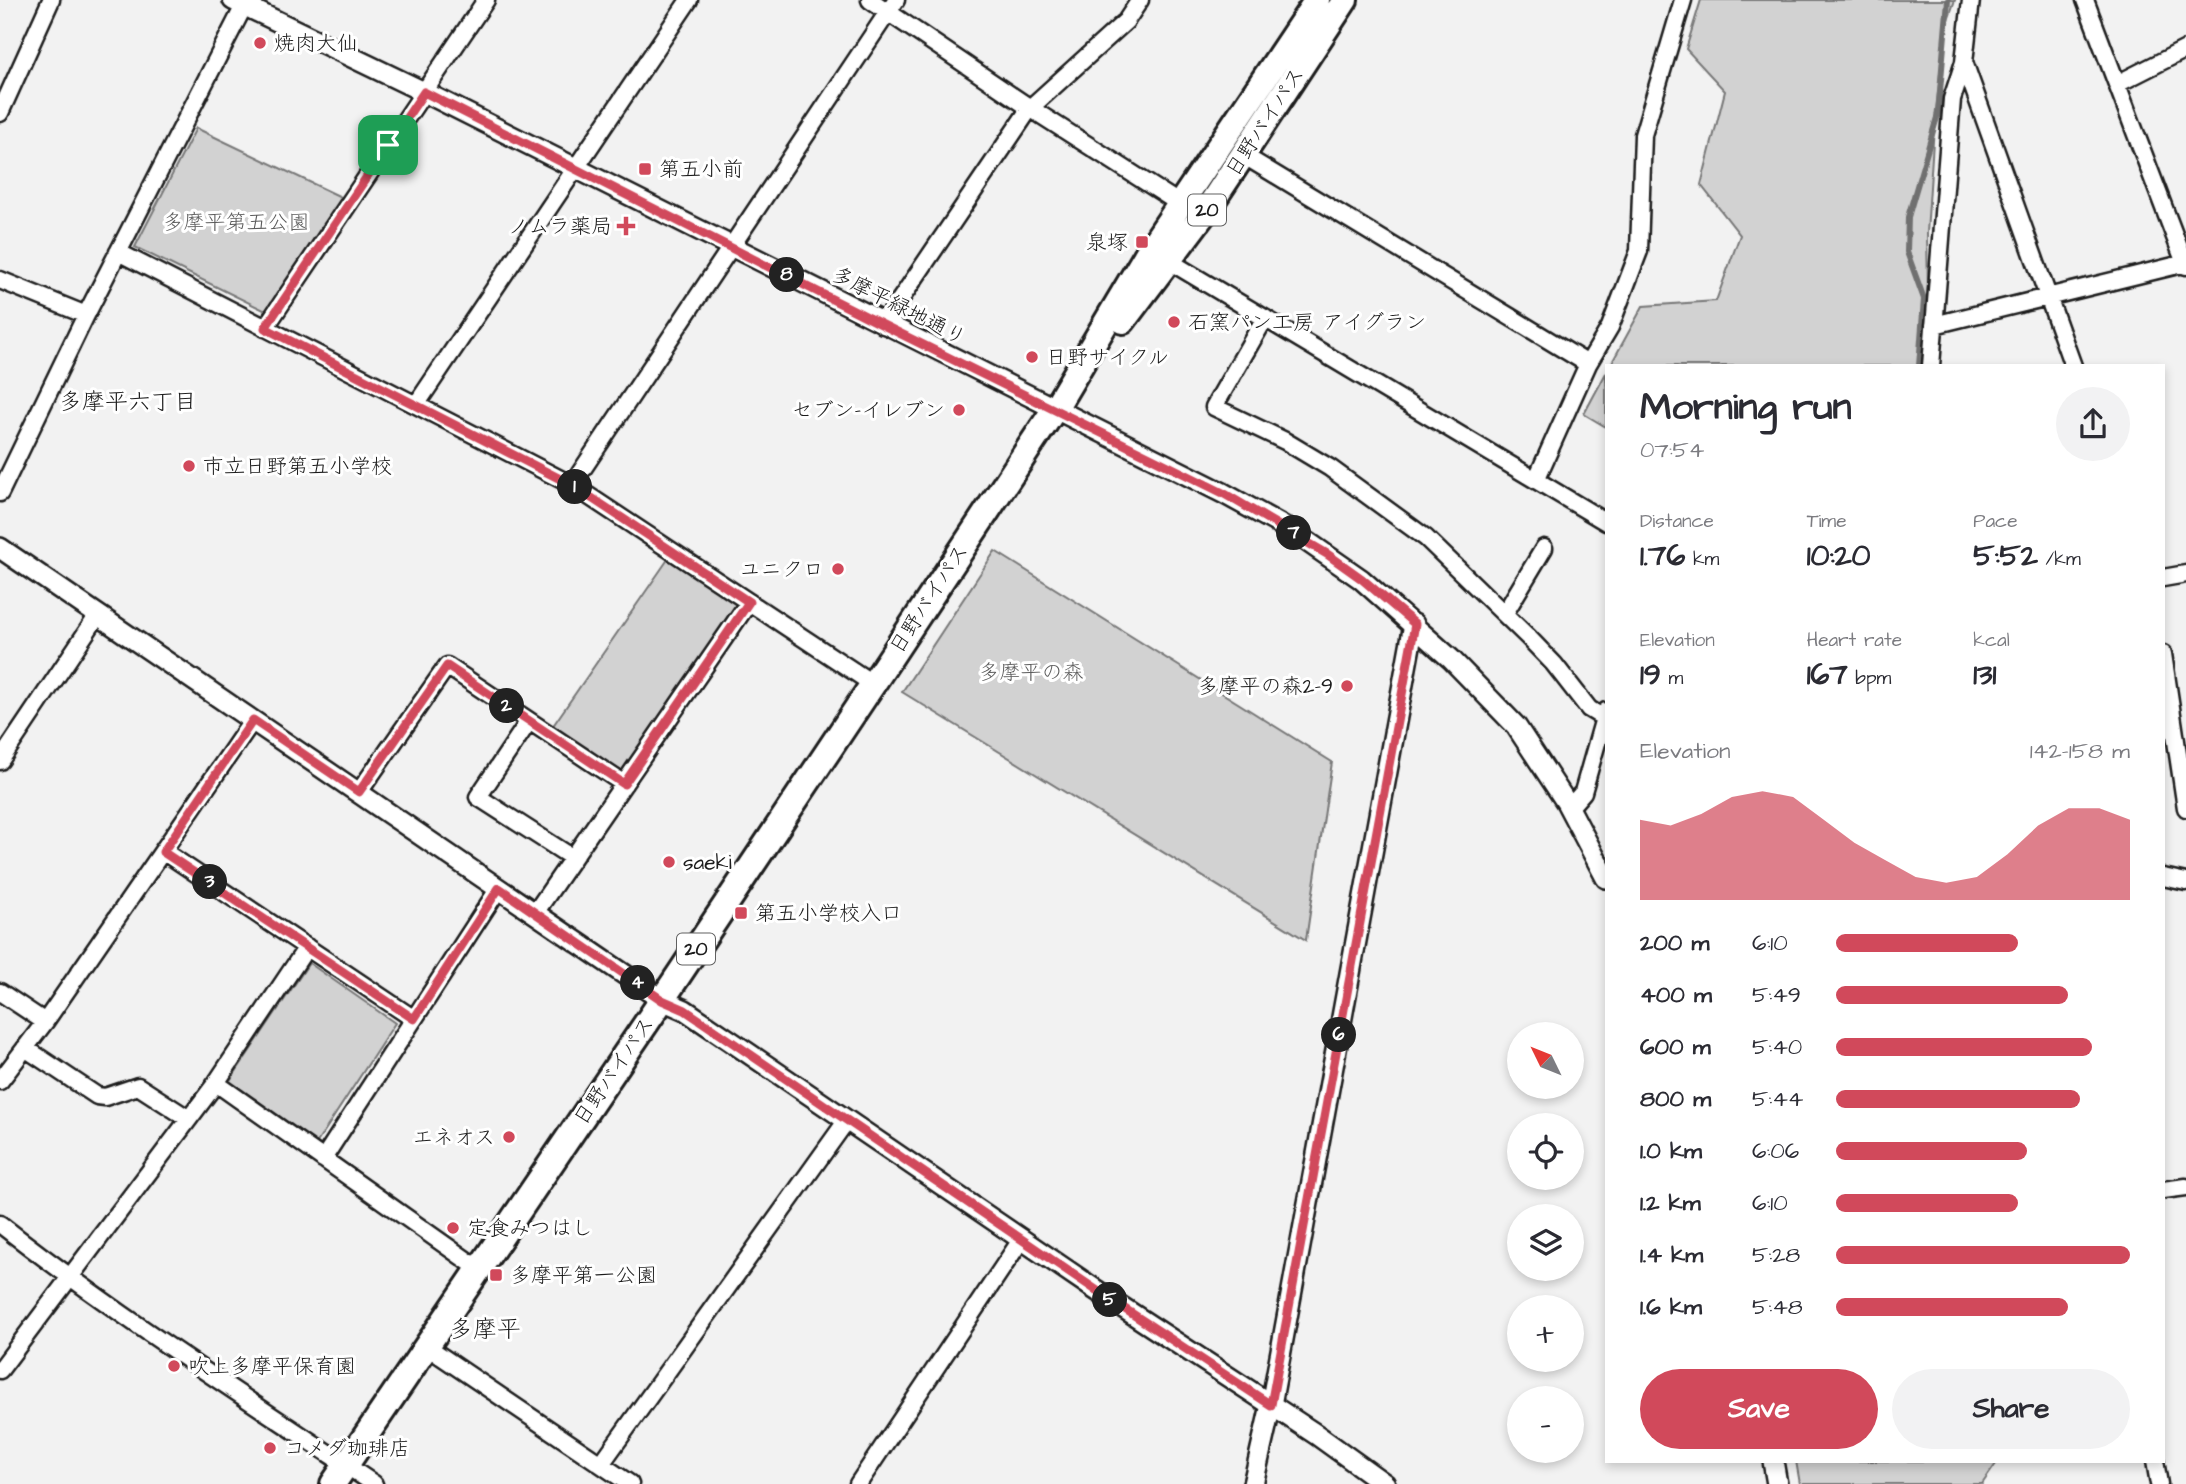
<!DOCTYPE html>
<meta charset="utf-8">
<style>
body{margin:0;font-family:"Architects Daughter","Klee One",sans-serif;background:#f2f2f3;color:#2b2b33;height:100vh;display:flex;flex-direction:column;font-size:26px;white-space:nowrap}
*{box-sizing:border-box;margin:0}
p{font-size:23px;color:#7c7c81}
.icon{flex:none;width:38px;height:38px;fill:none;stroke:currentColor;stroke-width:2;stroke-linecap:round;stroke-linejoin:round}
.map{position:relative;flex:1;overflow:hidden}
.drawer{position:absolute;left:1605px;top:364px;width:560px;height:1099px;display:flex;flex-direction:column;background:#fff;border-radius:0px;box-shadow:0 4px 10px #0003}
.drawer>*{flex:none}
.needle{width:46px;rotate:313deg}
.buttons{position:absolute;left:1507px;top:1022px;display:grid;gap:14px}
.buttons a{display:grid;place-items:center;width:77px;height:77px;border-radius:50%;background:#fff;box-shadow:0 4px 10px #0003;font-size:35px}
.pin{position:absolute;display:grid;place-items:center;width:60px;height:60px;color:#fff;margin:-30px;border-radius:14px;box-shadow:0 4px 10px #0006}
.km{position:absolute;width:35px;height:35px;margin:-18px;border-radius:50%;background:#222;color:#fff;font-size:19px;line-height:35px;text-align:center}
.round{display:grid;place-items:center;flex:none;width:74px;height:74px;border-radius:37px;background:#f2f2f3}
.overview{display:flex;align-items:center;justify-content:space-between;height:119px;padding:0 35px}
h1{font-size:38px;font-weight:700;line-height:52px}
.stats{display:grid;grid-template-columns:repeat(3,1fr);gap:10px;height:119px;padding:7px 35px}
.stats div{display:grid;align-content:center}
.stats b{font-size:30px;font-weight:700}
.stats small{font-size:19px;font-weight:400}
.stats p{font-size:19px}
.chart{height:196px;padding:14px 35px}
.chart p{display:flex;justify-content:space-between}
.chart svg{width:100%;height:126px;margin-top:7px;fill:#d1495b;opacity:.7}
.primary-button{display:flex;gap:14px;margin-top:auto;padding:14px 35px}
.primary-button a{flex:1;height:80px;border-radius:42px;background:#d1495b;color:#fff;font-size:28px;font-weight:700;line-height:80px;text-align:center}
.primary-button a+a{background:#f2f2f3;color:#2b2b33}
ul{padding:0 35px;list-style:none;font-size:23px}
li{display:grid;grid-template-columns:112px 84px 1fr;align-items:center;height:52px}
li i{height:18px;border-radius:9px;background:#d1495b}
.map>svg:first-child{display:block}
.green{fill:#d2d2d2;stroke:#777;stroke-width:2}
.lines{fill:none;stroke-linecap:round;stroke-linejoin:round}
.stream{stroke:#707070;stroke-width:6}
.minor-casing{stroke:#1c1c1c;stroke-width:21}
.tertiary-casing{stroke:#1c1c1c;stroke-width:24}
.trunk-casing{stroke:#1c1c1c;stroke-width:30}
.minor{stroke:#fff;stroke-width:16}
.tertiary{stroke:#fff;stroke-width:19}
.trunk{stroke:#fff;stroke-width:24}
.route-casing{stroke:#fff;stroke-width:14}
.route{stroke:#d1495b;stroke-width:9}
.poi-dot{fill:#d1495b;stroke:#fff;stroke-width:2.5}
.labels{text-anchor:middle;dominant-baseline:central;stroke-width:6;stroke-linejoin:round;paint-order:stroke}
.shield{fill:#fff;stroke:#606060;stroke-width:2}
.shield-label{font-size:19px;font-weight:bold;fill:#1c1c1c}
.poi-label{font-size:21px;fill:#1c1c1c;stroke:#fff;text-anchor:start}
.street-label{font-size:21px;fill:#1c1c1c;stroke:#fff}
.park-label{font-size:21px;fill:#5c5c5c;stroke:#fff}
.neighbourhood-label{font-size:23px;fill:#1c1c1c;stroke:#fff}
.quarter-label{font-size:24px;fill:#1c1c1c;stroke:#fff}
</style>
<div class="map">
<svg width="2186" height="1484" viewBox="0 0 2186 1484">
<rect width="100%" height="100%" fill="#f2f2f2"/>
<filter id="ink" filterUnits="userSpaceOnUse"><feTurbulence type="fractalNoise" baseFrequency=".0143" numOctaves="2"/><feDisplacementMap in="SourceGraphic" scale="14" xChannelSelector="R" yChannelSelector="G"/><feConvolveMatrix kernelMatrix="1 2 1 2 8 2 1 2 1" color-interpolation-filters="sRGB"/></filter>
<g filter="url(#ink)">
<path class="green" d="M1701 0H1955L1946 25 1934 126 1927 233 1929 352 1926 366H1610L1643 306 1716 301 1740 235 1701 185 1725 91 1686 49Z
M196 128 343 198 272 314 135 247Z
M1606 373V427L1584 414Z
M995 551 1332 762 1306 940 902 692Z
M673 552 749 602 624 784 548 733Z
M309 963 395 1023 316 1144 229 1082Z
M1796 1461H1998L1982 1484H1800Z"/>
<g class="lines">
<path class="stream" d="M1919 366 1924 299 1907 252 1908 217 1938 114 1948 0"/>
<defs>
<path id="minor" d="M870 0 1030 108 1180 204
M2085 0 2186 266
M1964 62 2073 366
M2117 84 2186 49
M0 113 51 0
M1243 155 1588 364
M118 252 572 485 873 684
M1169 261 1606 522
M0 280 86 315
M1265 318 1214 407 1285 441 1330 468 1426 538 1528 637 1554 664 1589 709 1604 718
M883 325 1030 108 1126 21 1140 0
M1934 325 2186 263
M265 328 486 0
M1931 366 1952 99 1964 62 1971 0
M416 405 689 0
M1536 480 1588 364 1610 327 1639 251 1643 135 1683 0
M572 485 896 0
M0 493 86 315 247 0
M2163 578 2186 574
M1505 613 1544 548
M2163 654 2186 808
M529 721 478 797 573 858
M0 761 98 615
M359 792 447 666 624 784
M1569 808 1583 792 1606 711
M163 851 414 1019
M2163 877 2186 882
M535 913 749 602
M0 992 45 1022
M25 1048 97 1096 105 1097 138 1086 189 1119
M0 1081 45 1022 253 720
M216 1083 479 1269
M323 1159 499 888
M2163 1190 2186 1187
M0 1224C120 1318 248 1399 374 1484
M426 1346 630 1484
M0 1370 216 1083 307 947
M2155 1461 2159 1484
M601 1464 847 1120
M858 1484 1021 1240"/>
<path id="tertiary" d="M233 0 424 92 1223 493 1292 531 1361 579 1451 659 1516 726 1566 802 1606 878
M0 548 662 1000 685 1010 1096 1290 1317 1435 1385 1484
M1773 1461 1777 1484
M1253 1484 1271 1405 1414 624"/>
<path id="trunk" d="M1123 321 1208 208 1345 0
M333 1484 662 1000 873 684 1054 410 1148 252 1317 0"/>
</defs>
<use href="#minor" class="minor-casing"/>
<use href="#tertiary" class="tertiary-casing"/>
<use href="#trunk" class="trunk-casing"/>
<use href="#minor" class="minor"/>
<use href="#tertiary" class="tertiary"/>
<use href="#trunk" class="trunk"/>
</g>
</g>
<g class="lines" filter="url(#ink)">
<defs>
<path id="route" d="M424 92 883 325 1223 493 1327 554 1362 579 1415 624 1271 1405 1096 1290 685 1010 662 1000 499 888 414 1019 163 852 253 720 359 792 447 666 624 784 749 602 572 485 265 328Z"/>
</defs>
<use href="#route" class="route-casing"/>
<use href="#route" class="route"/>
</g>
<g class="poi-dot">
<circle cx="260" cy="43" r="7"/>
<rect x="638" y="162" width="14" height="14" rx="3.5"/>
<path d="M622.5 215.5h7v7h7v7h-7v7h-7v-7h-7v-7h7z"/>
<rect x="1135" y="235" width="14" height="14" rx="3.5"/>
<circle cx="1174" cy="322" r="7"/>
<circle cx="1032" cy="357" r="7"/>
<circle cx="959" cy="410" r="7"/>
<circle cx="189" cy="466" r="7"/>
<circle cx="838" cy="569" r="7"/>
<circle cx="1347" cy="686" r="7"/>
<circle cx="669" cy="862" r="7"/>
<rect x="734" y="906" width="14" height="14" rx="3.5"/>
<circle cx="509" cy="1137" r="7"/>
<circle cx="453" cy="1228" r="7"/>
<rect x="489" y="1268" width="14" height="14" rx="3.5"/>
<circle cx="174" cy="1366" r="7"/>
<circle cx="270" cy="1448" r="7"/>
</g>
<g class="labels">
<g class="shield">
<rect x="1188" y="194.5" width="38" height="31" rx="5"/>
<rect x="677" y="933.5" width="38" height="31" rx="5"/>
</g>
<g class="shield-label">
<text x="1207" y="210">20</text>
<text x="696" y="949">20</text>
</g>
<g class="poi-label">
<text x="274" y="43">焼肉大仙</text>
<text x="659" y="169">第五小前</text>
<text x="612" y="226" text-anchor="end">ノムラ薬局</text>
<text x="1128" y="242" text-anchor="end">泉塚</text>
<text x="1188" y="322">石窯パン工房 アイグラン</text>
<text x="1046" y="357">日野サイクル</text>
<text x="945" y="410" text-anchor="end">セブン-イレブン</text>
<text x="203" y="466">市立日野第五小学校</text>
<text x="824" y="569" text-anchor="end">ユニクロ</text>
<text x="1333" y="686" text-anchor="end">多摩平の森2-9</text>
<text x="683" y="862">saeki</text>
<text x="755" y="913">第五小学校入口</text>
<text x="495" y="1137" text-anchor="end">エネオス</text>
<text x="467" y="1228">定食みつはし</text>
<text x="510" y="1275">多摩平第一公園</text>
<text x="188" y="1366">吹上多摩平保育園</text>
<text x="284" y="1448">コメダ珈琲店</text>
</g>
<g class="street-label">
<text transform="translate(1265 122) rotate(-57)">日野バイパス</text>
<text transform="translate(899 306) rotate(27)">多摩平緑地通り</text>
<text transform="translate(929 599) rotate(-57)">日野バイパス</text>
<text transform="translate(614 1071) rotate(-56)">日野バイパス</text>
</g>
<g class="park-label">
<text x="236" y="222">多摩平第五公園</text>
<text x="1031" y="672">多摩平の森</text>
</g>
<g class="neighbourhood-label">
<text x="128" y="402">多摩平六丁目</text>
</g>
<g class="quarter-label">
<text x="485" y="1330">多摩平</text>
</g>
</g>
</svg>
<div class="buttons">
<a><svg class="needle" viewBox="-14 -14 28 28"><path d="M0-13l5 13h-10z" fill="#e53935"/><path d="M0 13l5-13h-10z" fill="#7c7c81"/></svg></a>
<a><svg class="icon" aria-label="locate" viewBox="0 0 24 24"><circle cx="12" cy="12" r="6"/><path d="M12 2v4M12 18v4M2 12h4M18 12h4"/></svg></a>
<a><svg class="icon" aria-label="layers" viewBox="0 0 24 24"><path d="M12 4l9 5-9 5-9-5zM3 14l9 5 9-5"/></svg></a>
<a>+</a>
<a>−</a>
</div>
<div class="pin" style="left:388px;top:145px;background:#1e9e55"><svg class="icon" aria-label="arrive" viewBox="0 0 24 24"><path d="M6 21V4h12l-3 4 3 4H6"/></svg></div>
<b class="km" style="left:575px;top:487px">1</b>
<b class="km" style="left:507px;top:706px">2</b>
<b class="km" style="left:210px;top:882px">3</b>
<b class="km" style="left:638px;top:983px">4</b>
<b class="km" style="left:1110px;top:1300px">5</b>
<b class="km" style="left:1339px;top:1035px">6</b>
<b class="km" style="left:1294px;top:533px">7</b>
<b class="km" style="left:787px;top:275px">8</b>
<section class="drawer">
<div class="overview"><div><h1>Morning run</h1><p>07:54</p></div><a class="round"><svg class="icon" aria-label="share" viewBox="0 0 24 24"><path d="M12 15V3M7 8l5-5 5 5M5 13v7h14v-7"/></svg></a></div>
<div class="stats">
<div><p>Distance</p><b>1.76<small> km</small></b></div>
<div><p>Time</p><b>10:20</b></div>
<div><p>Pace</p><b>5:52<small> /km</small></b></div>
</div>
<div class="stats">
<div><p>Elevation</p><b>19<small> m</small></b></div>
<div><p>Heart rate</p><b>167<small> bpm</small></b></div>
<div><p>kcal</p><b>131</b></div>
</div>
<div class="chart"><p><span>Elevation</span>142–158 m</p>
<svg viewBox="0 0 160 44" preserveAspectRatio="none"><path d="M0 44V16L10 18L20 14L30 8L40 6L50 8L60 16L70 24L80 30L90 36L100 38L110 36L120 28L130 18L140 12L150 12L160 16V44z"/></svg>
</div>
<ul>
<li><b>200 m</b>6:10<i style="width:62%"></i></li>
<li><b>400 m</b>5:49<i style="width:79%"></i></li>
<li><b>600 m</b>5:40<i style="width:87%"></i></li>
<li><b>800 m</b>5:44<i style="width:83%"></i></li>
<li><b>1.0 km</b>6:06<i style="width:65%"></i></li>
<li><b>1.2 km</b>6:10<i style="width:62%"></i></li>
<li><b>1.4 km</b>5:28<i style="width:100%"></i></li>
<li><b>1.6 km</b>5:48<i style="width:79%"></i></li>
</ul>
<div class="primary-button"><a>Save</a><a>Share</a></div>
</section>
</div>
